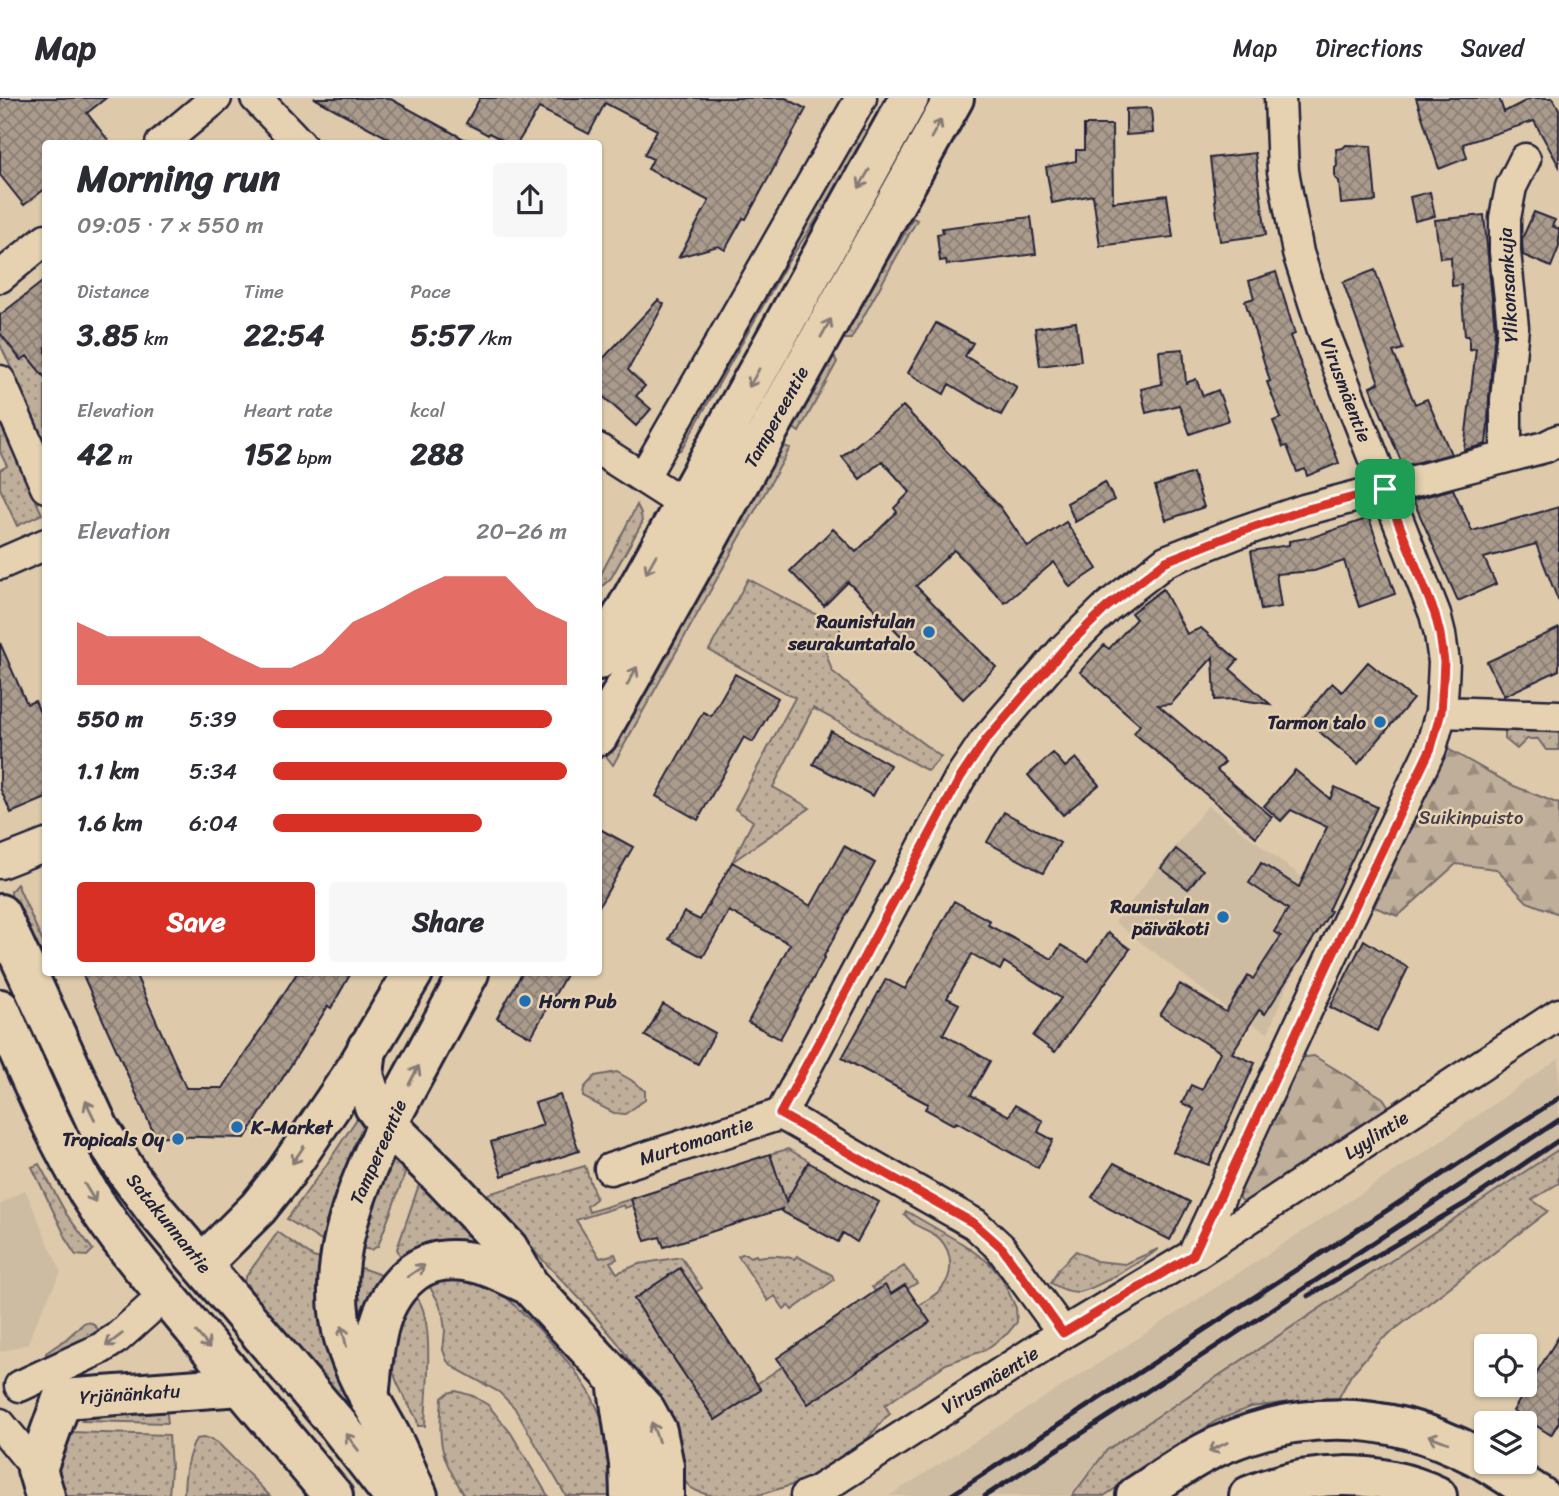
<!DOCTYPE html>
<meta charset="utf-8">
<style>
body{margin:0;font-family:Sriracha,sans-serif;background:#f7f7f7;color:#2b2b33;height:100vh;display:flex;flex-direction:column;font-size:26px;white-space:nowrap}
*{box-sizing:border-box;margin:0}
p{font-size:23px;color:#7c7c81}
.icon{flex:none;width:38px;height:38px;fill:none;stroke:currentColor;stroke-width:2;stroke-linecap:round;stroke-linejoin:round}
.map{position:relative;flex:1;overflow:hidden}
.sheet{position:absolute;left:42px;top:42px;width:560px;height:836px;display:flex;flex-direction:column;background:#fff;border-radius:7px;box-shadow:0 2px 5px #0004}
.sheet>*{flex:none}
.tools{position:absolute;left:1474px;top:1236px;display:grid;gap:14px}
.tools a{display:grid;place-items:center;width:63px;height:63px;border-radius:7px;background:#fff;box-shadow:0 2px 5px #0004;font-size:35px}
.pin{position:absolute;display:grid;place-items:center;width:60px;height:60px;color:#fff;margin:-30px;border-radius:14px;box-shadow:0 4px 10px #0006}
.round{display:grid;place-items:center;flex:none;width:74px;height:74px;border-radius:7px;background:#f7f7f7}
.headline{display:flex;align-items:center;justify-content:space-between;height:119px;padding:0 35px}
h1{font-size:38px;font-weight:700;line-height:52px}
.metrics{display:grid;grid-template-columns:repeat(3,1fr);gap:10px;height:119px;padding:7px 35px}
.metrics div{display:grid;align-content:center}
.metrics b{font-size:30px;font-weight:700}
.metrics small{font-size:19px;font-weight:400}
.metrics p{font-size:19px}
.chart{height:196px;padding:14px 35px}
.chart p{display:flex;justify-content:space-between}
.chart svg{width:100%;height:126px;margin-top:7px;fill:#d93025;opacity:.7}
.action{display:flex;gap:14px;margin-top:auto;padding:14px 35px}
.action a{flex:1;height:80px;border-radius:7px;background:#d93025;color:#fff;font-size:28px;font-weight:700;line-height:80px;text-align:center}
.action a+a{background:#f7f7f7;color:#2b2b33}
ul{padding:0 35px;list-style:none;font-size:23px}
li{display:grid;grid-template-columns:112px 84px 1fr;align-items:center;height:52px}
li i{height:18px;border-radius:9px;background:#d93025}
header{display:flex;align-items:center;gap:42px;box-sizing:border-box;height:98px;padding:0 35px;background:#fff;border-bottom:2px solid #e1e1e2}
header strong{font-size:33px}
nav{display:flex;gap:38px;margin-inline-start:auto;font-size:24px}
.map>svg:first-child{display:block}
.built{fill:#cebca2}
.green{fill:url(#green-dots);stroke:#70686a;stroke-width:2}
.forest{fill:url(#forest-firs);stroke:#70686a;stroke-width:2}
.building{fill:url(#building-cross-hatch);stroke:#22223b;stroke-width:2}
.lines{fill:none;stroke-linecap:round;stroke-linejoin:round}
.minor-casing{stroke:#22223b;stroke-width:35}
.secondary-casing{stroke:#22223b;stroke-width:44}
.primary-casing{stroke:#22223b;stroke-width:44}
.trunk-casing{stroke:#22223b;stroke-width:44}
.minor{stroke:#e6d1b0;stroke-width:30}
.secondary{stroke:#e6d1b0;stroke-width:38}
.primary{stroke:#e6d1b0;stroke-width:38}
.trunk{stroke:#e6d1b0;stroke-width:38}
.rail{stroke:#22223b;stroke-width:5}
.oneway{stroke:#847a76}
.route-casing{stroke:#fff;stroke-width:14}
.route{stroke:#d93025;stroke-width:9}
.poi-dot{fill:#1f6fb2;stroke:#e6d1b0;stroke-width:2.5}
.labels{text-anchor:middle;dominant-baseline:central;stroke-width:5;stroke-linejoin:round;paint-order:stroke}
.street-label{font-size:19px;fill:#22223b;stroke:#e6d1b0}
.poi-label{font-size:19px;font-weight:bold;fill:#22223b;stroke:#e6d1b0;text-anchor:end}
.park-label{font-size:19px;fill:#413e4e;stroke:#e6d1b0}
</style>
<header>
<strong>Map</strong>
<nav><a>Map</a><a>Directions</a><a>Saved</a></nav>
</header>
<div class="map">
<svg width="1559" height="1398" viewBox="0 0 1559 1398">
<defs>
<pattern id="green-dots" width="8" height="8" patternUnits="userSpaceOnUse" patternTransform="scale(1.75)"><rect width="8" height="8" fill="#bfae99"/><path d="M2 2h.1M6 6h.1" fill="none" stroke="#9b8d7e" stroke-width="1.8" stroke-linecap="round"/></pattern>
<pattern id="forest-firs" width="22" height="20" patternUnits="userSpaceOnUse" patternTransform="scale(1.75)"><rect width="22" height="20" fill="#bfae99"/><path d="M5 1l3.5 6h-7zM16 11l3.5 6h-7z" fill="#9b8d7e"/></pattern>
<pattern id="building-cross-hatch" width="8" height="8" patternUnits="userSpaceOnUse" patternTransform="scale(1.75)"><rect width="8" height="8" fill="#aa9b8c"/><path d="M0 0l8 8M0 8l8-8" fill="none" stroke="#8a7e74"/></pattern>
</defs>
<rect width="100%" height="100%" fill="#decaab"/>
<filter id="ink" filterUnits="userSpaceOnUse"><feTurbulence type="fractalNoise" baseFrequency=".0143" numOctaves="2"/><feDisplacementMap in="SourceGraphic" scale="14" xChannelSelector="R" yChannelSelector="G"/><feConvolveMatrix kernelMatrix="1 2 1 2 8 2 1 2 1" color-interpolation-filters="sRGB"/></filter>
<g filter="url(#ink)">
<path class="built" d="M1208 707 1335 804 1288 886 1268 935 1231 914 1115 824Z
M1559 960V1051L1107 1352 1072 1398H889L1135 1242 1434 1048Z
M25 1091 61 1174 33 1231 28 1246 0 1254V1107Z"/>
<path class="green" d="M854 26 873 37 786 167 682 351 670 357Z
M913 120 917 122 851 241H845L841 236 844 226 899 145Z
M0 225 2 238 20 262 27 258 42 276 45 274V344L0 246Z
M831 258 835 260 837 264 799 334 792 329Z
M0 325 42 416 17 428 0 390V372L7 368 0 354Z
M781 347 790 350 613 667 606 658 773 353Z
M637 407 641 415 642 425 611 480 599 491V480Z
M748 481 840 529V546L825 551 832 573 882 615 941 659 928 673 813 610 773 689 810 710 732 764 753 723 735 711 795 600 709 552Z
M1559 627V652H1546L1538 641H1527L1517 651 1505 641V628Z
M17 786 45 849V851L40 853C29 837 10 812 11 793Z
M617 974 631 982 645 993V1002L625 1016 614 1015 583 999 584 990 595 978Z
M358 1019 370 1025 326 1146 287 1121 327 1066Z
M788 1051 809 1063 786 1103 770 1056Z
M1559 1051V1085L1532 1102 1548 1113 1380 1243 1351 1277 1337 1303 1291 1304 1251 1309 1216 1323 1104 1398H1072L1107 1352Z
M393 1057 409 1065 378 1148 371 1152 361 1150 373 1103Z
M39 1066 67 1117 93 1152 87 1158 76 1157 72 1152 32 1069Z
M585 1068 596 1101 587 1108 589 1114 631 1101 633 1107 625 1110 624 1107 576 1122 600 1160 615 1156 617 1161 610 1164 617 1175 639 1166 681 1159 702 1190 696 1194 688 1182 680 1188 671 1176 634 1201 715 1322 752 1298 748 1292 783 1268 808 1305 929 1225 918 1208C925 1203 935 1198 941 1191 954 1177 953 1155 940 1141 933 1134 924 1132 916 1127 912 1124 908 1120 904 1116L906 1113 963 1146 988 1164 1002 1180 1016 1210 1017 1224 1008 1235 985 1252 946 1266 885 1307 890 1316 885 1320 862 1347 822 1374 795 1386 762 1396 747 1398H711L697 1393 690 1389 680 1378 655 1309 639 1277 618 1245 583 1204 481 1098Z
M422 1078 492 1151 405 1168 397 1151Z
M278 1134 313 1159 324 1162 357 1313 351 1319 243 1189 245 1180Z
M1158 1151 1149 1158C1134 1167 1093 1193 1078 1194 1068 1194 1059 1190 1051 1185L1059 1170 1076 1153 1096 1163 1125 1166Z
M742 1156H746L750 1159 756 1157 757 1159C770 1157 781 1157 794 1161L797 1158 832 1177 834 1182 792 1212 789 1208 784 1211 775 1198 768 1203 738 1158Z
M904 1168 917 1185 907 1191 904 1187 891 1196 876 1194 872 1189Z
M358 1169 387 1179 360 1229 357 1213Z
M454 1175 503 1196 539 1231 574 1271 590 1295 609 1335 616 1398H566L514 1309 499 1294 455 1270 447 1263 443 1252 445 1233 443 1217 438 1203 425 1181Z
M410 1193C412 1196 415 1198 418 1201 435 1226 426 1297 425 1328H418L417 1322C407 1302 390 1280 391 1256 391 1242 405 1209 410 1193Z
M85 1224 92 1225 99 1232 94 1238 48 1262 46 1258V1255L66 1241Z
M456 1293 473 1298 488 1307 511 1335 548 1398H465C440 1357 438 1348 442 1300L448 1295Z
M165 1312 167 1317 168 1325 82 1323 88 1318Z
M69 1334 169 1337 171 1370 169 1398H60L55 1373Z
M203 1340 211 1341 218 1345 270 1398H184C184 1379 187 1358 196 1341Z"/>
<path class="forest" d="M1448 651 1514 688 1559 706V816L1527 804 1496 771 1456 766 1398 818 1374 809Z
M1314 958 1383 1000 1391 1012 1308 1063 1283 1084 1249 1104H1245L1240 1101 1239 1093 1299 960Z"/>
<path class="building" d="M0 0H106L87 15 111 46H46V90L24 107 0 77Z
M314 0H389L473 46H399Z
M480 0H786L806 11 746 121 743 120 725 152 718 148 679 159 709 103 648 71 653 61 644 57 657 32 605 5 589 36 539 10 517 46H509L489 35 488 37 466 25Z
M1416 0H1499L1504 14 1531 0H1553L1559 11V68L1534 23 1463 46 1467 60 1439 71Z
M1151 10 1153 35 1126 37V11Z
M1084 27H1112L1113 104 1167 97 1173 139 1100 148 1093 97 1052 105 1046 69 1076 63V52H1084Z
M1346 47 1371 48 1376 103 1341 106 1339 83 1335 80V70L1337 68 1336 51 1343 50Z
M1255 55 1266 137 1220 143 1210 60Z
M1430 94 1435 118 1415 123 1410 99Z
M1534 114 1555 122 1552 128 1559 131V149L1551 169 1523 157 1522 141Z
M1484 117 1495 232 1489 300 1488 326 1486 346 1464 352 1476 250 1469 252V238H1465L1461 187 1452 188 1451 159 1440 160 1435 122Z
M1031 119 1036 156 947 167 946 162 940 163 937 136 943 135 942 130Z
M1375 172 1403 251 1393 254 1415 306 1427 301 1451 356 1403 368 1370 289 1379 285 1343 184Z
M1276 174 1295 236 1290 238 1339 365 1307 378 1305 371 1297 374 1287 348 1283 349 1273 323 1281 320 1267 284 1270 283 1245 203 1254 200 1249 183Z
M46 181V281L27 258 21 262 0 235V217Z
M658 202 664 206 628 272 645 288 636 298 651 311 636 328 598 294V266Z
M1076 224 1081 263 1040 268 1035 230Z
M936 225 973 245 965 258 1017 289 1001 317 949 286 944 296 908 275Z
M1183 251 1186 285 1196 281 1203 298 1218 292 1229 322 1190 336 1179 307 1146 315 1141 291 1162 286 1159 253Z
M903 308 1000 409 1028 449 1066 424 1097 471 1070 489 1054 464 1005 505 954 452 916 488 996 569 963 601 848 484 824 508 790 473 833 431 856 454 897 414 894 410 910 394 882 363 860 381 842 359Z
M1193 375 1204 409 1166 422 1155 388Z
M1105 384 1114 402 1075 424 1067 405Z
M1453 391 1472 433 1559 409V501L1558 502 1536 446 1484 460 1496 486 1458 503 1413 402Z
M1369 420 1395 496 1359 509 1344 463 1314 473 1276 476 1281 509 1261 512 1251 453 1289 447V443L1313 439Z
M1163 491 1187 536 1201 530 1238 562 1230 571 1270 606 1233 601 1215 602 1213 559 1171 606 1158 607 1225 664 1217 672 1272 719 1256 739 1134 635 1140 627 1080 574 1104 547 1109 551 1136 521 1131 515Z
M1559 530V572L1504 598 1487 564Z
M0 545 27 606 35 603 46 628V700L11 715 0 690Z
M1368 564 1413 601 1358 666 1303 620 1332 585 1342 594Z
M735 576 778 600 753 644 744 639 698 722 656 698 703 614 711 618Z
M831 633 890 667 873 698 813 666Z
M1053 655 1065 669 1076 660 1099 687 1063 717 1028 677Z
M1295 672 1330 701 1335 689 1377 709 1328 812 1331 813 1265 916 1259 912 1232 955 1255 965 1209 1067 1173 1054 1194 1011 1182 1005 1191 987 1202 992 1220 954 1160 917 1180 886 1226 914 1248 878 1253 881 1281 838 1274 834 1288 811 1249 785 1261 765 1299 789 1327 729 1291 712 1281 723 1264 708Z
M1004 714 1060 745 1043 775 987 744Z
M598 730 633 749 598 810Z
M844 748 875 765 824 858 825 859 780 941 748 924 790 846 729 813 703 859 669 841 684 814 700 822 732 764 811 808Z
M1176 751 1203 772 1188 791 1161 770Z
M954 803 990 823 988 827 1052 861 1061 847 1088 863 1108 835 1130 851 1055 954 1033 938 1061 900 1004 864 1000 872 972 856 947 900 959 906 943 936 990 963 971 997 1009 1018 1015 1007 1043 1023 1038 1034 1053 1042 1038 1070 956 1024 954 1027 925 1011 928 1006 842 960 886 881 905 891Z
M1364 842 1408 870 1377 933 1330 909Z
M82 875H135L186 990H223L297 875H351L331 910 328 908 245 1040 155 1038Z
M522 875H567L531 939 497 920Z
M663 906 715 935 698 966 645 938Z
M560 997 579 1053 502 1078 491 1044 543 1027 535 1005Z
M770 1056 786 1104 808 1064 879 1104 857 1144 843 1135 838 1144 781 1113 782 1111 664 1149 660 1139 645 1143 631 1101Z
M1114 1065 1190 1104 1170 1142 1108 1110 1092 1099Z
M680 1170 761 1292 715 1322 634 1201Z
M885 1187 891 1196 905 1187 930 1224 808 1306 777 1260Z
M1559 1238V1324L1551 1337 1513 1313Z"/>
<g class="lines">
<defs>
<path id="minor" d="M256 0 300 46
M161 46 216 0
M0 179 46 141
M0 283 46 389
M598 351 684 406
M1506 359V302L1513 229 1505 154V120L1511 89 1525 61
M643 380 861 0
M0 466 46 446
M1441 614 1559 618
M0 765 46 747
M781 1016 975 1126 1001 1150 1063 1235
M610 1071 781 1016 960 680 985 643 1064 551 1107 509 1166 463 1237 435 1304 412 1545 349 1559 342
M1193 1157 1348 823 1431 650 1441 614 1443 585 1444 564 1440 536 1435 516 1323 232 1298 155 1283 73 1280 0
M20 1288 100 1251 117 1240 165 1197
M0 1326 37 1371
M806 1398 816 1394 1063 1235 1193 1157 1559 916"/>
<path id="secondary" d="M0 816 100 1032 129 1077 155 1112 338 1327 393 1398
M0 911C28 974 54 1038 90 1097 120 1145 158 1188 194 1231 240 1287 286 1342 333 1398
M367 950 364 977 374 1008 387 1026 443 1081 508 1150 529 1187 646 1313 657 1333 664 1368V1398
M617 1283 629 1366 630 1398
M369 1301C374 1255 373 1205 414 1174 433 1160 457 1160 480 1166 497 1171 513 1180 529 1187
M45 1398 37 1371 62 1301 241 1288"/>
<path id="primary" d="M1136 1398C1164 1380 1192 1359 1223 1346 1309 1309 1394 1315 1476 1358 1498 1370 1519 1385 1540 1398
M1249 1398C1308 1372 1379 1371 1437 1398"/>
<path id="trunk" d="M598 562 909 0
M598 638 954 0
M202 1166 258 1110 285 1076 354 974 413 875
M418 1398C408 1377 400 1355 389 1335 373 1306 355 1277 345 1244 318 1153 373 1052 416 973 433 941 451 908 469 875"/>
</defs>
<use href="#minor" class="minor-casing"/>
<use href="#secondary" class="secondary-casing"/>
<use href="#primary" class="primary-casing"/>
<use href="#trunk" class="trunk-casing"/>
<use href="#minor" class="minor"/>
<use href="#secondary" class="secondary"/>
<use href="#primary" class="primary"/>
<use href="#trunk" class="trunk"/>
<path class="rail" d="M1308 1198 1466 1105 1559 1042
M950 1398 1559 1000
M985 1398 1203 1257 1559 1022"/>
</g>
<defs><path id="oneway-shaft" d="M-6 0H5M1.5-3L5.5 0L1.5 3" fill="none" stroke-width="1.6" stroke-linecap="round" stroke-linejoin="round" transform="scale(1.75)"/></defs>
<g class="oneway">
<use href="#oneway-shaft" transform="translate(936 31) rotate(-61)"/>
<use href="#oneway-shaft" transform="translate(864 81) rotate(119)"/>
<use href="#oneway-shaft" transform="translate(826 230) rotate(-61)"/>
<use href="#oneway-shaft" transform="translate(754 280) rotate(119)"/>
<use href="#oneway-shaft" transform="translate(651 466) rotate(119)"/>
<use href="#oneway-shaft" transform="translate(632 578) rotate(-61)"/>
<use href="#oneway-shaft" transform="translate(414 977) rotate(-62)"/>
<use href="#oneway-shaft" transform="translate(90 1012) rotate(-116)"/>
<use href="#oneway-shaft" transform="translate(298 1057) rotate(124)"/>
<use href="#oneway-shaft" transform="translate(90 1095) rotate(59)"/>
<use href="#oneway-shaft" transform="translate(416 1173) rotate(-34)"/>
<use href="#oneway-shaft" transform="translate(344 1238) rotate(-103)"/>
<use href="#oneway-shaft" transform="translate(114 1242) rotate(143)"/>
<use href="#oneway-shaft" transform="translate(203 1242) rotate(50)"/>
<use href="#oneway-shaft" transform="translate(655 1334) rotate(-110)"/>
<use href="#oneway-shaft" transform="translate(1438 1341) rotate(-159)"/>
<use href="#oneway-shaft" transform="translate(352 1344) rotate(-128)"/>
<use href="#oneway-shaft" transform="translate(1218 1349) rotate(154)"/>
</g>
</g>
<g class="lines" filter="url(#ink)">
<defs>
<path id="route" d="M1385 391 1435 516 1440 536 1444 564 1443 585 1441 614 1431 650 1348 823 1193 1157 1063 1235 1002 1150 975 1126 780 1016 960 680 985 643 1064 551 1107 509 1166 463 1237 435 1304 412Z"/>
</defs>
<use href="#route" class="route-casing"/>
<use href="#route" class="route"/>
</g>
<g class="poi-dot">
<circle cx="929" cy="534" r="7"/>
<circle cx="1380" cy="624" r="7"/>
<circle cx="1223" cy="819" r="7"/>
<circle cx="525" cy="903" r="7"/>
<circle cx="237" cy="1029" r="7"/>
<circle cx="178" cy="1041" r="7"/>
</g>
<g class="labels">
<g class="street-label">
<text transform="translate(1508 187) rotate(-93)">Ylikonsankuja</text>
<text transform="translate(1346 292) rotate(69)">Virusmäentie</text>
<text transform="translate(776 319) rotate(-61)">Tampereentie</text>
<text transform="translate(1376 1037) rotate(-33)">Lyylintie</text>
<text transform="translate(696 1043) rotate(-18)">Murtomaantie</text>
<text transform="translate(378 1054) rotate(-66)">Tampereentie</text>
<text transform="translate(169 1125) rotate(51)">Satakunnantie</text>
<text transform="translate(990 1282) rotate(-32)">Virusmäentie</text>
<text transform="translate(130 1296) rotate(-4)">Yrjänänkatu</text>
</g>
<g class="poi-label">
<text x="915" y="523">Raunistulan<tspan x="915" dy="22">seurakuntatalo</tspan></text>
<text x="1366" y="624">Tarmon talo</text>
<text x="1209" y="808">Raunistulan<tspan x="1209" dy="22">päiväkoti</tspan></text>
<text x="539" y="903" text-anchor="start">Horn Pub</text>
<text x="251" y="1029" text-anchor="start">K-Market</text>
<text x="164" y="1041">Tropicals Oy</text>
</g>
<g class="park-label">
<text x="1471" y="719">Suikinpuisto</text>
</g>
</g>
</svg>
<div class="tools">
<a><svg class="icon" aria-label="locate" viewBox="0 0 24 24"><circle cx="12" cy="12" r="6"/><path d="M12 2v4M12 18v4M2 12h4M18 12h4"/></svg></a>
<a><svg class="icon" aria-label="layers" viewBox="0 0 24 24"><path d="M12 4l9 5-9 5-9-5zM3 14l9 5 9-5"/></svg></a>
</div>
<div class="pin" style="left:1385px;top:391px;background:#1e9e55"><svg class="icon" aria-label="arrive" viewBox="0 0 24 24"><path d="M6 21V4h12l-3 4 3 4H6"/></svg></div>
<section class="sheet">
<div class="headline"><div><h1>Morning run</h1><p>09:05 · 7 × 550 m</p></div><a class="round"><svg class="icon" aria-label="share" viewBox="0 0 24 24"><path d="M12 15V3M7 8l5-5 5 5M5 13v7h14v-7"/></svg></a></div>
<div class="metrics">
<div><p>Distance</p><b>3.85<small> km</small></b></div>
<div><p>Time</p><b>22:54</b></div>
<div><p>Pace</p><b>5:57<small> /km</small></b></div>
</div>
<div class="metrics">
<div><p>Elevation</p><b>42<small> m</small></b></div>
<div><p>Heart rate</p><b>152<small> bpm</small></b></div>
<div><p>kcal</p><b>288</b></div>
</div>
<div class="chart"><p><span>Elevation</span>20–26 m</p>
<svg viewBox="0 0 160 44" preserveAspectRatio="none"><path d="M0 44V22L10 27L20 27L30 27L40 27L50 33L60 38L70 38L80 33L90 22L100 17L110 11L120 6L130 6L140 6L150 17L160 22V44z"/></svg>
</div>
<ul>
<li><b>550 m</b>5:39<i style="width:95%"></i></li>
<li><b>1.1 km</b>5:34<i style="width:100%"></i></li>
<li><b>1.6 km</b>6:04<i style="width:71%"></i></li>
</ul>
<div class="action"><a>Save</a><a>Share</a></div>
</section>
</div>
